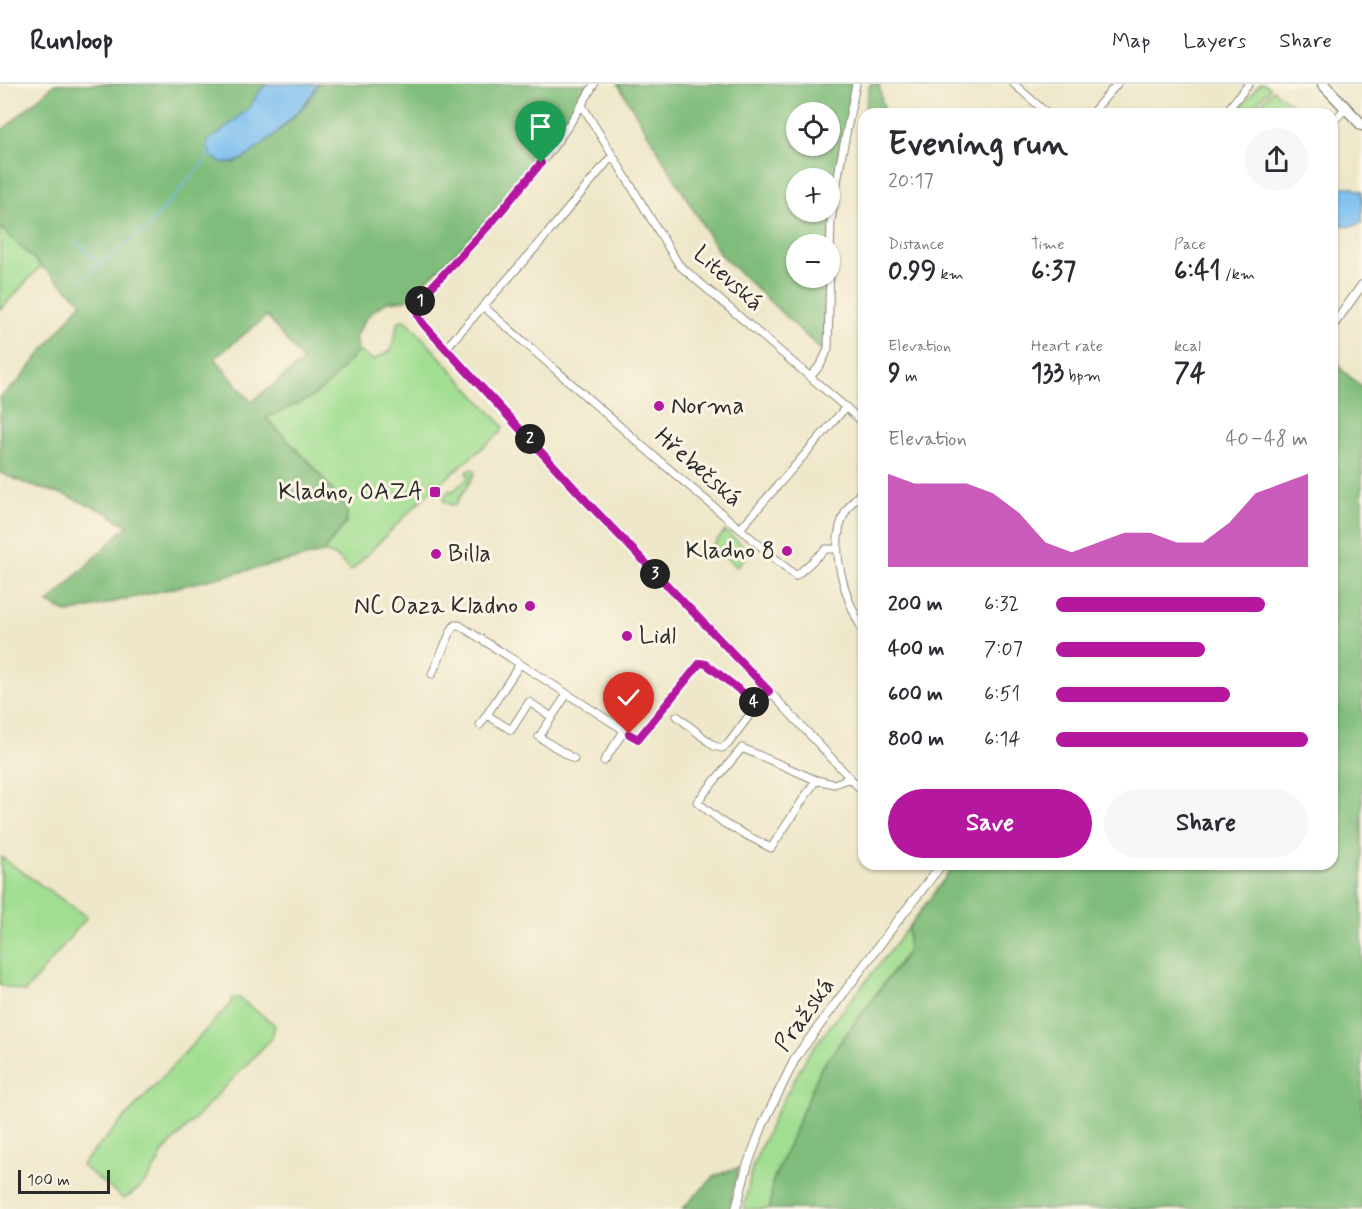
<!DOCTYPE html>
<meta charset="utf-8">
<style>
body{margin:0;font-family:Mynerve,sans-serif;background:#f7f7f7;color:#2b2b33;height:100vh;display:flex;flex-direction:column;font-size:22px;white-space:nowrap}
*{box-sizing:border-box;margin:0}
p{font-size:20px;color:#7c7c81}
.icon{flex:none;width:33px;height:33px;fill:none;stroke:currentColor;stroke-width:2;stroke-linecap:round;stroke-linejoin:round}
.map{position:relative;flex:1;overflow:hidden}
.side{position:absolute;left:858px;top:24px;width:480px;height:762px;display:flex;flex-direction:column;background:#fff;border-radius:18px;box-shadow:0 2px 4px #0004}
.side>*{flex:none}
.fabs{position:absolute;left:786px;top:18px;display:grid;gap:12px}
.fabs a{display:grid;place-items:center;width:54px;height:54px;border-radius:50%;background:#fff;box-shadow:0 2px 4px #0004;font-size:30px}
.scale{position:absolute;left:18px;bottom:15px;width:92px;box-sizing:border-box;padding-left:6px;border:3px solid #2b2b2b;border-top:0;font-size:16px;line-height:21px;white-space:nowrap;color:#2b2b2b;-webkit-text-stroke:4px #fcf5e5;paint-order:stroke}
.pin{position:absolute;display:grid;place-items:center;width:51px;height:51px;color:#fff;margin:-62px -26px;border-radius:50% 50% 50% 0;rotate:-45deg;box-shadow:0 0 6px #0007}
.pin .icon{rotate:45deg}
.km{position:absolute;width:30px;height:30px;margin:-15px;border-radius:50%;background:#222;color:#fff;font-size:16px;line-height:30px;text-align:center}
.round{display:grid;place-items:center;flex:none;width:63px;height:63px;border-radius:32px;background:#f7f7f7}
.summary{display:flex;align-items:center;justify-content:space-between;height:102px;padding:0 30px}
h1{font-size:33px;font-weight:800;line-height:45px}
.metrics{display:grid;grid-template-columns:repeat(3,1fr);gap:9px;height:102px;padding:6px 30px}
.metrics div{display:grid;align-content:center}
.metrics b{font-size:26px;font-weight:800}
.metrics small{font-size:16px;font-weight:400}
.metrics p{font-size:16px}
.chart{height:168px;padding:12px 30px}
.chart p{display:flex;justify-content:space-between}
.chart svg{width:100%;height:108px;margin-top:6px;fill:#b5179e;opacity:.7}
.cta{display:flex;gap:12px;margin-top:auto;padding:12px 30px}
.cta a{flex:1;height:69px;border-radius:36px;background:#b5179e;color:#fff;font-size:24px;font-weight:800;line-height:69px;text-align:center}
.cta a+a{background:#f7f7f7;color:#2b2b33}
ul{padding:0 30px;list-style:none;font-size:20px}
li{display:grid;grid-template-columns:96px 72px 1fr;align-items:center;height:45px}
li i{height:15px;border-radius:8px;background:#b5179e}
header{display:flex;align-items:center;gap:36px;box-sizing:border-box;height:84px;padding:0 30px;background:#fff;border-bottom:2px solid #e1e1e2}
header strong{font-size:28px}
nav{display:flex;gap:33px;margin-inline-start:auto;font-size:21px}
.map>svg:first-child{display:block}
.green{fill:#a1de91;stroke:#66845e;stroke-width:1.5}
.forest{fill:#80bd7b;stroke:#567453;stroke-width:1.5;fill-rule:evenodd}
.water{fill:#7abff1;stroke:#52758e;stroke-width:1.5}
.lines{fill:none;stroke-linecap:round;stroke-linejoin:round}
.stream{stroke:#7abff1;stroke-width:1.5}
.minor-casing{stroke:#8c897a;stroke-width:9}
.tertiary-casing{stroke:#8c897a;stroke-width:10}
.primary-casing{stroke:#8c897a;stroke-width:13}
.minor{stroke:#fff;stroke-width:7}
.tertiary{stroke:#fff;stroke-width:8}
.primary{stroke:#fff;stroke-width:10}
.route-casing{stroke:#fff;stroke-width:12}
.route{stroke:#b5179e;stroke-width:8}
.poi-dot{fill:#b5179e;stroke:#fcf5e5;stroke-width:2}
.labels{text-anchor:middle;dominant-baseline:central;stroke-width:6;stroke-linejoin:round;paint-order:stroke}
.street-label{font-size:24px;fill:#2b2b2b;stroke:#fcf5e5}
.poi-label{font-size:24px;fill:#2b2b2b;stroke:#fcf5e5;text-anchor:start}
</style>
<header>
<strong>Runloop</strong>
<nav><a>Map</a><a>Layers</a><a>Share</a></nav>
</header>
<div class="map">
<svg width="1362" height="1125" viewBox="0 0 1362 1125">
<rect width="100%" height="100%" fill="#fcf5e5"/>
<filter id="ink" filterUnits="userSpaceOnUse"><feTurbulence type="fractalNoise" baseFrequency=".0167" numOctaves="2"/><feDisplacementMap in="SourceGraphic" scale="12" xChannelSelector="R" yChannelSelector="G"/><feConvolveMatrix kernelMatrix="1 2 1 2 8 2 1 2 1" color-interpolation-filters="sRGB"/></filter>
<filter id="wash" filterUnits="userSpaceOnUse"><feTurbulence type="fractalNoise" baseFrequency=".008" numOctaves="4" result="noise"/><feDisplacementMap in="SourceGraphic" scale="24" xChannelSelector="R" yChannelSelector="G"/><feGaussianBlur stdDeviation="1.35" result="paint"/><feColorMatrix in="noise" values="0 0 0 0 0 0 0 0 0 0 0 0 0 0 0 0 0 1.4 0 .05"/><feComposite in="paint" operator="in"/></filter>
<g filter="url(#wash)">
<rect width="100%" height="100%" fill="#eee7c9"/>
<path class="green" d="M1260 0H1265L1270 4 1247 30H1241L1238 26Z
M1273 6 1305 30H1251Z
M0 143 41 182 0 226Z
M401 236 407 237 503 342 501 348 423 414 351 487C342 479 336 468 322 469L347 438V425L312 381 266 334 310 314 327 301 358 267 373 276 391 267 398 239Z
M471 385 474 386 475 389 456 420 452 421 444 417 445 411 450 406 452 408 469 393 466 389Z
M725 447 750 467 737 483 712 463Z
M1 773 87 833 25 908 0 901Z
M909 843 907 868 821 984 772 1099 770 1125H744L752 1084 773 1035 809 969Z
M232 914H239L275 941 272 954 164 1067C153 1089 145 1103 124 1115L81 1081 231 919Z"/>
<path class="forest" d="M55 0H267L259 8 249 24 221 48 208 57 234 79C255 69 312 23 317 0H591L534 81 465 160 405 216 387 218 373 227 365 236 355 253 358 267 327 301 310 314 266 334 312 381 347 425V437L322 469 68 529 48 519 128 441 117 436 108 429 62 410 32 402 0 389V313L18 298 82 218 42 183 0 143V48ZM267 232 303 277 251 318 215 274Z
M618 0H855L828 160H796V194H828L826 268 822 267 720 170ZM796 28H830V62H796ZM796 94H830V128H796Z
M870 0H879L882 17 886 30H864Z
M1332 269 1342 286 1362 303V1125H770L772 1099 821 984 907 869 909 843 955 780H1332Z
M739 1084 733 1106 730 1125H682L715 1092 730 1086Z"/>
<path class="water" d="M267 0H317C313 18 252 74 235 78 227 80 219 79 213 73 209 69 207 62 208 56L221 48 249 24 259 8Z
M1345 103H1351L1362 108V138C1351 145 1341 144 1332 135V112L1339 105Z"/>
<g class="lines">
<path class="stream" d="M207 61 208 71
M207 74 213 72
M76 157 99 179
M80 196 148 143 205 77"/>
</g>
</g>
<g filter="url(#ink)">
<g class="lines">
<defs>
<path id="minor" d="M594 0C550 79 487 144 426 209 414 224 413 228 425 242L589 420 769 607 864 709
M1014 0 1048 30
M582 21 679 181 864 339
M1091 30 1117 0
M1224 30 1249 0
M1332 39 1346 24
M483 222 656 374 796 492 826 465H837
M446 264 538 161 612 72
M811 292 821 280 828 265 831 137 840 80 856 0
M864 405C858 412 850 419 846 427 826 462 846 516 864 549
M740 445 846 323
M432 590 452 545 455 541H459L638 655 696 583 701 579 706 580 755 618H757L769 607
M487 631 511 646 529 618 552 633 567 610
M677 632 714 662 722 664 728 660 754 625 757 618
M552 633 539 653 574 675
M480 641 520 580
M604 677 624 647
M816 696 771 764 725 740 697 718 742 664 816 696 834 700 850 694"/>
<path id="tertiary" d="M1332 243 1362 201
M736 1125 747 1082 764 1038 796 973 895 840 942 780"/>
<path id="primary" d="M1323 0 1362 41"/>
</defs>
<use href="#minor" class="minor-casing"/>
<use href="#tertiary" class="tertiary-casing"/>
<use href="#primary" class="primary-casing"/>
<use href="#minor" class="minor"/>
<use href="#tertiary" class="tertiary"/>
<use href="#primary" class="primary"/>
</g>
</g>
<g class="lines" filter="url(#ink)">
<defs>
<path id="route" d="M541 79 493 137 426 209C415 224 413 228 425 242L589 420 769 607 757 618H755L706 580 700 579 638 655 629 650"/>
</defs>
<use href="#route" class="route-casing"/>
<use href="#route" class="route"/>
</g>
<g class="poi-dot">
<circle cx="659" cy="322" r="6"/>
<rect x="429" y="402" width="12" height="12" rx="3"/>
<circle cx="787" cy="467" r="6"/>
<circle cx="436" cy="470" r="6"/>
<circle cx="530" cy="522" r="6"/>
<circle cx="627" cy="552" r="6"/>
</g>
<g class="labels">
<g class="street-label">
<text transform="translate(728 195) rotate(42)">Litevská</text>
<text transform="translate(698 384) rotate(41)">Hřebečská</text>
<text transform="translate(805 931) rotate(-54)">Pražská</text>
</g>
<g class="poi-label">
<text x="671" y="322">Norma</text>
<text x="423" y="408" text-anchor="end">Kladno, OAZA</text>
<text x="775" y="467" text-anchor="end">Kladno 8</text>
<text x="448" y="470">Billa</text>
<text x="518" y="522" text-anchor="end">NC Oaza Kladno</text>
<text x="639" y="552">Lidl</text>
</g>
</g>
</svg>
<div class="fabs">
<a><svg class="icon" aria-label="locate" viewBox="0 0 24 24"><circle cx="12" cy="12" r="6"/><path d="M12 2v4M12 18v4M2 12h4M18 12h4"/></svg></a>
<a>+</a>
<a>−</a>
</div>
<div class="scale">100 m</div>
<div class="pin" style="left:541px;top:79px;background:#1e9e55"><svg class="icon" aria-label="arrive" viewBox="0 0 24 24"><path d="M6 21V4h12l-3 4 3 4H6"/></svg></div>
<div class="pin" style="left:629px;top:650px;background:#d93025"><svg class="icon" aria-label="check" viewBox="0 0 24 24"><path d="M5 12l5 5 9-10"/></svg></div>
<b class="km" style="left:420px;top:217px">1</b>
<b class="km" style="left:530px;top:355px">2</b>
<b class="km" style="left:655px;top:490px">3</b>
<b class="km" style="left:754px;top:618px">4</b>
<section class="side">
<div class="summary"><div><h1>Evening run</h1><p>20:17</p></div><a class="round"><svg class="icon" aria-label="share" viewBox="0 0 24 24"><path d="M12 15V3M7 8l5-5 5 5M5 13v7h14v-7"/></svg></a></div>
<div class="metrics">
<div><p>Distance</p><b>0.99<small> km</small></b></div>
<div><p>Time</p><b>6:37</b></div>
<div><p>Pace</p><b>6:41<small> /km</small></b></div>
</div>
<div class="metrics">
<div><p>Elevation</p><b>9<small> m</small></b></div>
<div><p>Heart rate</p><b>133<small> bpm</small></b></div>
<div><p>kcal</p><b>74</b></div>
</div>
<div class="chart"><p><span>Elevation</span>40–48 m</p>
<svg viewBox="0 0 160 44" preserveAspectRatio="none"><path d="M0 44V6L10 10L20 10L30 10L40 14L50 22L60 34L70 38L80 34L90 30L100 30L110 34L120 34L130 26L140 14L150 10L160 6V44z"/></svg>
</div>
<ul>
<li><b>200 m</b>6:32<i style="width:83%"></i></li>
<li><b>400 m</b>7:07<i style="width:59%"></i></li>
<li><b>600 m</b>6:51<i style="width:69%"></i></li>
<li><b>800 m</b>6:14<i style="width:100%"></i></li>
</ul>
<div class="cta"><a>Save</a><a>Share</a></div>
</section>
</div>
